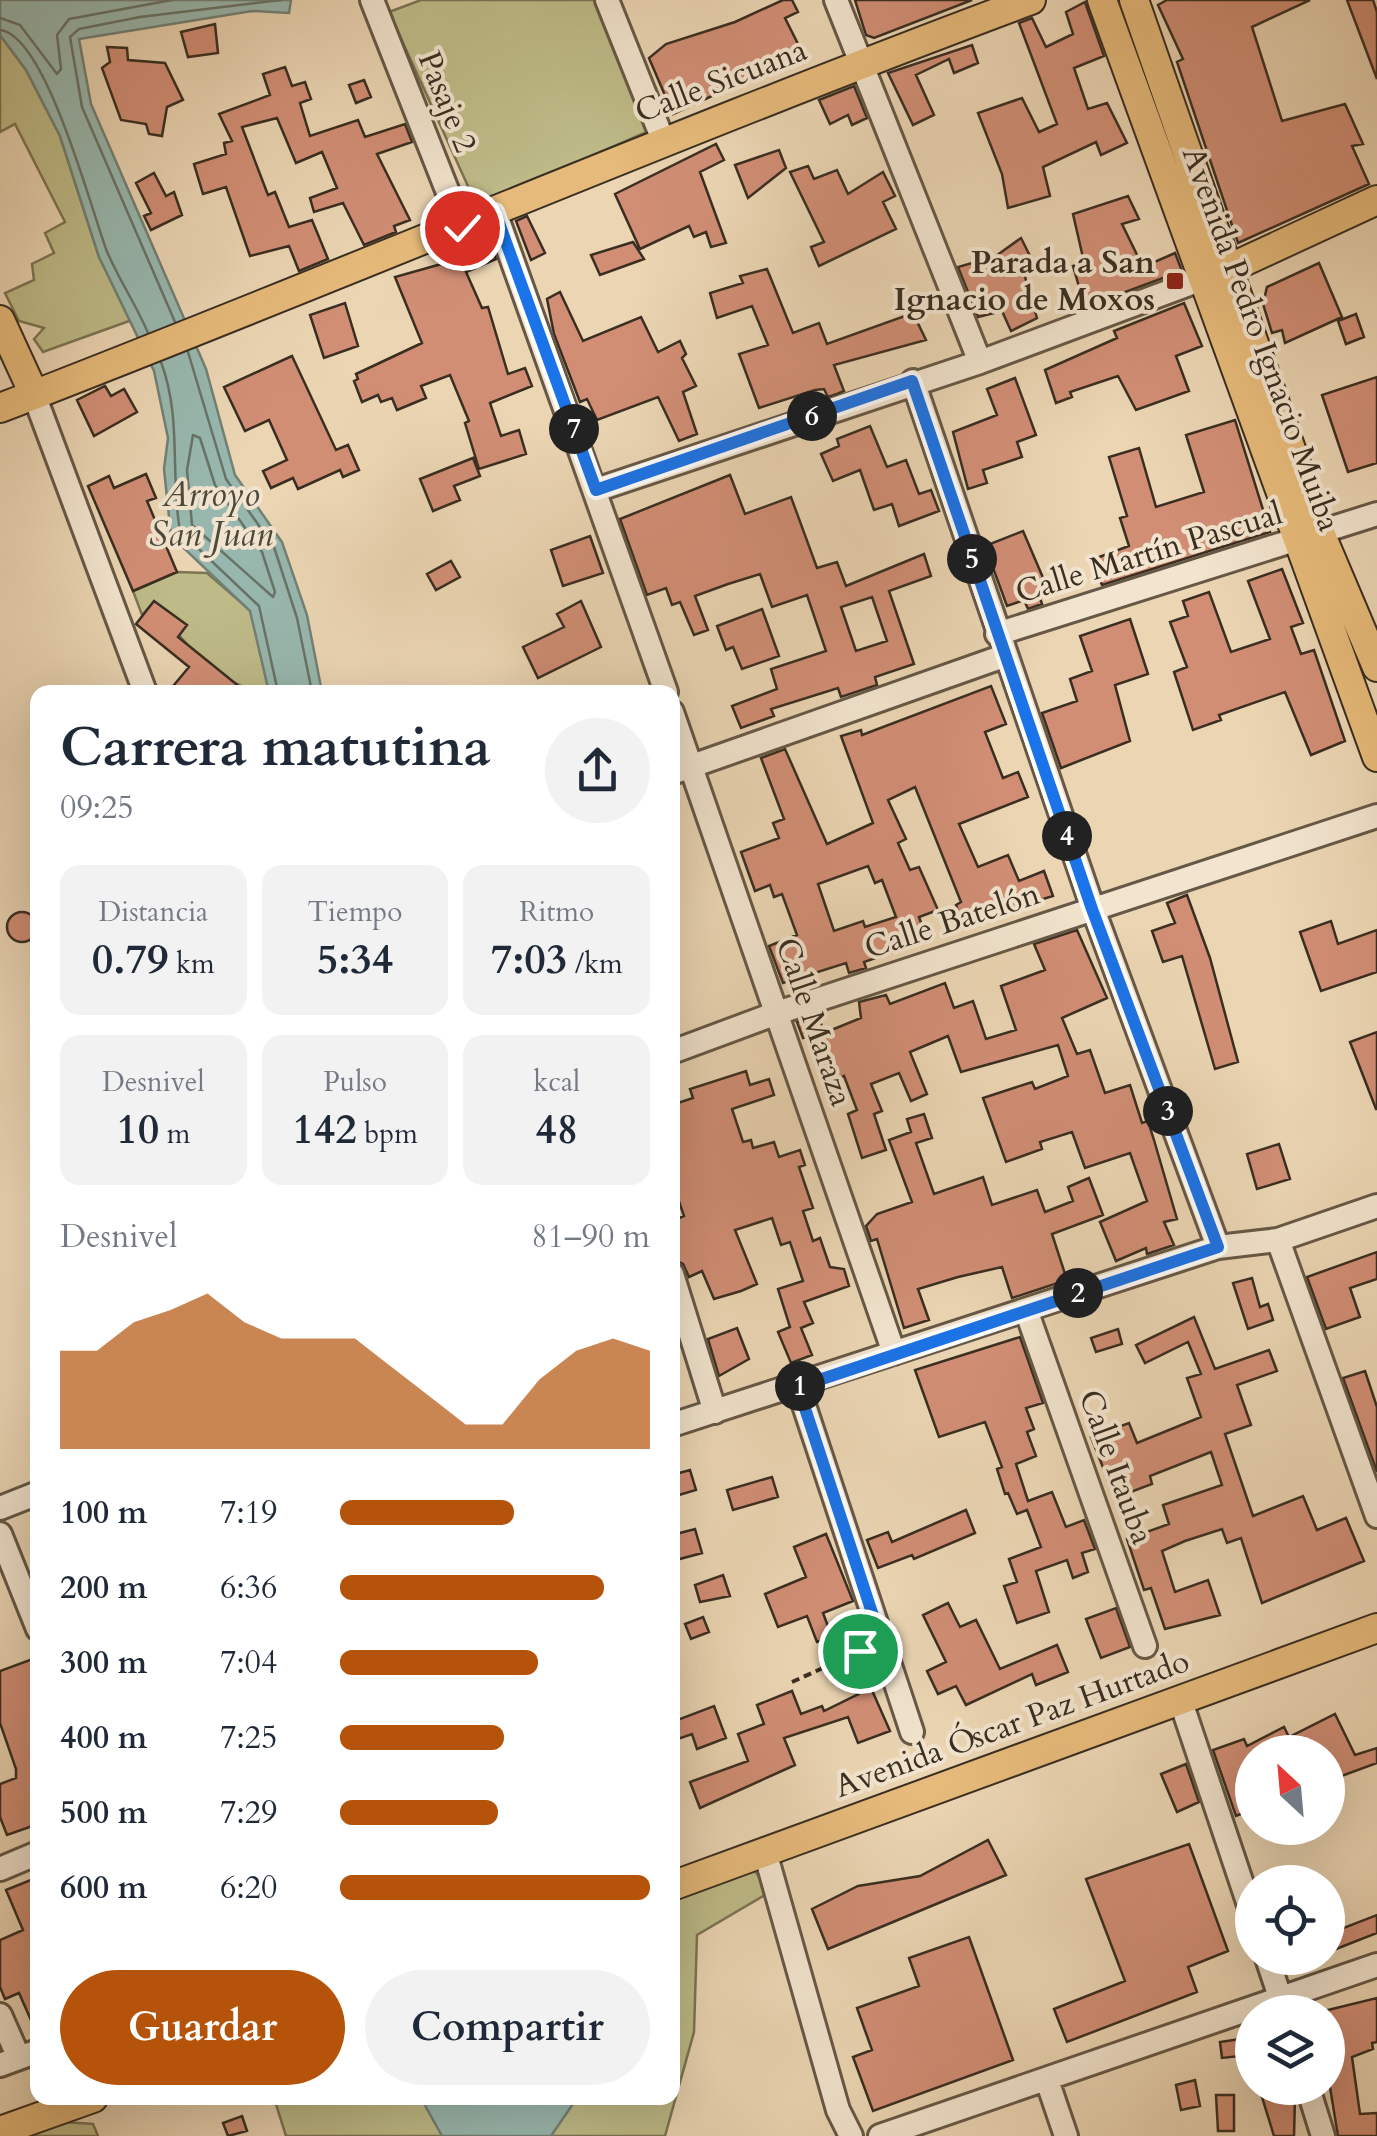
<!DOCTYPE html>
<html lang="es">
<meta charset="utf-8">
<style>
body{margin:0;font-family:Cardo,serif;background:#f2f2f3;color:#1f2937;height:100vh;display:flex;flex-direction:column;font-size:38px;white-space:nowrap}
*{box-sizing:border-box;margin:0}
p{font-size:32px;color:#747a83}
.icon{flex:none;width:55px;height:55px;fill:none;stroke:currentColor;stroke-width:2;stroke-linecap:round;stroke-linejoin:round}
.map{position:relative;flex:1;overflow:hidden}
.drawer{position:absolute;left:30px;top:685px;width:650px;height:1420px;display:flex;flex-direction:column;background:#fff;border-radius:20px;box-shadow:0 10px 40px #0002}
.drawer>*{flex:none}
.needle{width:65px;rotate:334deg}
.tools{position:absolute;left:1235px;top:1735px;display:grid;gap:20px}
.tools a{display:grid;place-items:center;width:110px;height:110px;border-radius:50%;background:#fff;box-shadow:0 10px 40px #0002;font-size:50px}
.pin{position:absolute;display:grid;place-items:center;width:85px;height:85px;color:#fff;margin:-42px;border:5px solid #fff;border-radius:50%;box-shadow:0 2px 10px #0007}
.km{position:absolute;width:50px;height:50px;margin:-25px;border-radius:50%;background:#222;color:#fff;font-size:28px;line-height:50px;text-align:center}
.round{display:grid;place-items:center;flex:none;width:105px;height:105px;border-radius:52px;background:#f2f2f3}
.summary{display:flex;align-items:center;justify-content:space-between;height:170px;padding:0 30px}
h1{font-size:55px;font-weight:800;line-height:75px}
.metrics{display:grid;grid-template-columns:repeat(3,1fr);gap:15px;height:170px;padding:10px 30px}
.metrics div{display:grid;align-content:center;border-radius:20px;background:#f2f2f3;text-align:center}
.metrics b{font-size:42px;font-weight:800}
.metrics small{font-size:28px;font-weight:400}
.metrics p{font-size:28px}
.chart{height:280px;padding:20px 30px}
.chart p{display:flex;justify-content:space-between}
.chart svg{width:100%;height:180px;margin-top:10px;fill:#b45309;opacity:.7}
.cta{display:flex;gap:20px;margin-top:auto;padding:20px 30px}
.cta a{flex:1;height:115px;border-radius:60px;background:#b45309;color:#fff;font-size:40px;font-weight:800;line-height:115px;text-align:center}
.cta a+a{background:#f2f2f3;color:#1f2937}
ul{padding:0 30px;list-style:none;font-size:32px}
li{display:grid;grid-template-columns:160px 120px 1fr;align-items:center;height:75px}
li i{height:25px;border-radius:12px;background:#b45309}
.map>svg:first-child{display:block}
.green{fill:#bebb88;stroke:#7c7454;stroke-width:2.5}
.water{fill:#98b8af;stroke:#728176;stroke-width:2.5}
.lines{fill:none;stroke-linecap:round;stroke-linejoin:round}
.shore{stroke:#687368;stroke-width:2.5}
.building{fill:#d18e75;stroke:#392e21;stroke-width:2.5;fill-rule:evenodd}
.minor-casing{stroke:#665846;stroke-width:28}
.major-casing{stroke:#392e21;stroke-width:32}
.path{stroke:#392e21;stroke-width:4;stroke-dasharray:8 5;stroke-linecap:butt}
.minor{stroke:#f2e4ce;stroke-width:22}
.major{stroke:#e6ba7a;stroke-width:28}
.route-casing{stroke:#fff;stroke-width:20}
.route{stroke:#1a73e8;stroke-width:12}
.poi-dot{fill:#8f2418;stroke:#f2e4ce;stroke-width:4}
.labels{text-anchor:middle;dominant-baseline:central;stroke-width:8;stroke-linejoin:round;paint-order:stroke}
.street-label{font-size:32px;fill:#392e21;stroke:#f2e4ce}
.poi-label{font-size:32px;font-weight:bold;fill:#392e21;stroke:#f2e4ce;text-anchor:end}
.water-label{font-size:35px;font-style:italic;fill:#4c4a3d;stroke:#f2e4ce}
</style>
<div class="map">
<svg width="1377" height="2136" viewBox="0 0 1377 2136">
<rect width="100%" height="100%" fill="#ebd5b3"/>
<filter id="stains"><feTurbulence type="fractalNoise" baseFrequency=".002" numOctaves="4"/><feColorMatrix values="0 0 0 0 .2 0 0 0 0 .09 0 0 0 0 .02 0 0 0 .5 -.17"/></filter>
<radialGradient id="worn" r=".72"><stop offset=".6" stop-color="#630" stop-opacity="0"/><stop offset="1" stop-color="#630" stop-opacity=".3"/></radialGradient>
<path class="green" d="M421 0H597L649 131 477 206 389 12Z
M0 35 26 70 60 136 99 257 132 320 43 352 34 339 44 328 19 321 5 293 34 280 32 264 54 253 45 233 65 222 15 124 0 132Z
M177 572 207 573 251 611 269 692C223 692 178 638 154 602L142 615 133 591Z
M750 1864 770 1892 697 1935 694 2032 665 2136H286L274 2098H672L673 1894Z
M64 2122 93 2124 98 2136H6Z"/>
<path class="water" d="M0 0H291L289 13 252 11 79 39 91 104 206 369 235 475 282 542 307 615 322 692H269L250 611 171 536 164 469 168 438 154 371 99 257 60 136 26 70 0 35Z
M421 2098H577L551 2136H442Z"/>
<g class="lines">
<path class="shore" d="M0 18 20 25 57 74 61 69 57 35 69 19 172 0
M0 30C46 35 91 209 106 249 117 277 136 304 148 333
M175 322 82 107 70 37 79 29 140 17 281 0
M188 352 226 479 274 547 297 618 312 692
M161 362C182 418 170 474 180 531L259 606 278 692
M193 435 200 438 215 485 262 552 275 592 273 597 192 525 187 470Z"/>
</g>
<path class="building" d="M783 0H792L798 12 785 18 801 50 745 76 747 80 673 114 649 58 666 44 735 22Z
M855 0H972L874 38 866 35Z
M1167 0H1310L1252 27 1282 121 1345 104 1363 144 1352 146 1369 184 1238 243 1177 62 1183 59 1158 5Z
M1347 0H1373L1377 12V79Z
M1085 2 1104 56 1074 68 1088 109 1107 103 1127 143 1101 155 1096 142 1043 167 1050 196 1008 208 1002 174 978 113 1022 98 1039 132 1057 124 1019 23 1032 18 1046 47 1073 34 1066 12Z
M215 24 218 53 188 57 181 32Z
M972 45 978 63 954 73 949 59 916 75 934 115 913 125 888 73Z
M107 47 127 48 128 60 165 63 183 100 167 107 162 136 149 134 146 124 121 120 102 68 110 62Z
M285 67 292 86 305 82 311 99 300 103 310 136 358 120 365 137 405 124 412 142 377 154 410 220 394 226 396 232 364 245 343 203 314 212 310 198 337 188 322 152 296 163 277 118 242 127 268 195 275 192 289 227 312 220 328 259 299 271 289 246 250 256 226 187 203 194 194 164 226 154 224 143 232 141 219 114 270 95 263 74Z
M364 80 371 97 356 103 349 85Z
M854 86 867 118 852 125 848 115 830 124 819 100Z
M716 144 724 160 700 172 726 243 711 247 706 232 694 237 689 226 640 249 615 194Z
M779 150 786 168 748 198 735 165Z
M808 166 814 179 837 170 848 194 883 172 895 196 883 202 896 229 819 266 811 247 824 242 790 172Z
M154 173 166 196 174 192 182 215 151 230 144 216 151 213 136 183Z
M1128 196 1139 219 1122 224 1143 267 1175 253 1182 271 1085 307 1073 266 1084 262 1073 214Z
M527 216 545 253 531 260 516 221Z
M1021 238 1034 264 1023 270 1037 318 1011 331 1002 311 978 317 958 267 979 261 982 266Z
M633 242 644 259 600 275 591 255Z
M484 247 486 252 493 250 496 259 466 272 482 308 488 307 508 374 525 368 532 386 490 403 501 436 519 430 526 454 479 469 465 423 469 421 450 375 421 386 426 398 397 410 392 398 381 402 378 395 362 402 354 381 358 379 356 374 422 343 395 277 466 257Z
M1319 263 1342 317 1285 343 1282 330 1272 333 1263 304 1267 287Z
M767 269 793 333 819 323 827 344 913 313 926 340 834 365 844 391 837 394 828 397 824 389 815 390 759 408 739 354 768 345 752 306 717 318 710 293 743 283 740 276Z
M560 292 583 341 641 317 658 352 680 341 686 354 682 358 696 386 683 392 697 434 679 441 658 397 597 420 587 399 580 402 554 334 547 299Z
M345 303 358 346 324 358 310 315Z
M1184 303 1202 346 1176 356 1189 391 1136 410 1118 376 1070 392 1072 397 1056 403 1045 370 1117 338 1114 331Z
M1356 314 1364 337 1346 344 1338 321Z
M292 356 336 450 348 445 359 470 343 477 340 470 298 489 293 478 271 488 263 471 287 460 269 420 245 431 224 387Z
M1377 377V463L1348 472 1322 395Z
M1015 378 1036 435 1017 442 1022 457 983 470 987 483 968 489 953 432 997 415 987 389Z
M105 386 111 396 124 389 137 412 94 436 77 400Z
M1235 420 1270 532 1102 585 1091 560 1129 546 1120 518 1127 516 1109 457 1139 448 1156 507 1204 492 1186 435Z
M870 426 887 467 906 460 919 494 931 490 939 511 899 526 892 504 874 510 860 470 833 481 821 454 839 446 837 439Z
M473 458 480 476 454 486 460 500 433 511 420 479Z
M146 474 156 498 147 501 177 572 133 591 88 486 109 476 114 488Z
M730 475 745 514 791 497 817 568 837 562 846 586 924 554 931 576 889 591 914 664 875 677 877 685 841 697 838 688 771 709 774 716 741 728 732 706 777 689 771 669 826 651 807 595 772 607 760 574 728 584 695 596 708 630 694 635 680 602 672 605 666 588 647 595 620 519ZM872 597 887 641 856 651 841 607Z
M1023 531 1050 594 1040 598 1042 604 1028 609 1024 600 1007 606 985 546Z
M590 536 603 573 563 586 551 550Z
M451 561 460 577 436 590 427 574Z
M1282 569 1303 623 1291 627 1301 654 1314 650 1345 741 1311 755 1285 692 1219 715 1221 720 1193 730 1174 672 1187 667 1170 622 1188 616 1183 601 1209 592 1231 652 1270 639 1248 581Z
M154 601 187 625 178 637 246 692H184L174 685 189 667 136 624Z
M581 601 601 647 538 678 523 647 564 627 557 614Z
M762 609 779 656 742 669 733 647 726 650 717 626Z
M1130 619 1148 674 1115 685 1130 741 1061 768 1042 713 1077 701 1070 679 1092 671 1080 636Z
M991 686 1006 724 985 732 1003 778 1018 772 1028 797 959 824 978 867 1008 855 1019 881 1044 871 1053 896 962 924 956 905 961 902 915 787 888 800 906 839 898 843 910 870 919 867 938 910 919 917 927 940 864 962 866 968 849 973 846 963 783 983 769 946 797 935 782 894 774 897 770 885 755 891 741 852 779 838 773 823 784 819 761 758 785 749 827 844 873 823 841 736 861 730 862 735ZM868 866 875 883 882 880 896 917 865 927 863 921 834 931 818 884Z
M1187 895 1210 958 1238 1062 1215 1069 1182 956 1163 962 1152 931 1175 923 1167 903Z
M7 927a15 15 0 1 1 30 0a15 15 0 1 1-30 0Z
M1331 921 1338 944 1377 930V972L1321 991 1300 932Z
M1077 930 1107 998 1062 1018 1077 1054 1090 1050 1105 1093 1130 1085 1142 1123 1148 1121 1154 1140 1177 1219 1164 1222 1174 1245 1147 1254 1146 1248 1116 1261 1100 1222 1147 1201 1130 1153 1085 1168 1072 1132 1040 1142 1042 1149 1006 1162 983 1098 1032 1082 1035 1089 1068 1076 1058 1045 961 1072 948 1036 910 1052 927 1094 911 1101 899 1073 871 1084 882 1111 874 1114 886 1150 862 1158 848 1114 857 1110 844 1076 827 1083 808 1037 803 1038 797 1022 818 1015 824 1033 861 1018 859 1002 886 995 890 1004 945 983 954 1008 973 1001 986 1039 1016 1030 1001 986 1045 970 1034 944Z
M1377 1032V1109H1376L1350 1042Z
M746 1071 750 1085 769 1079 774 1095 732 1109 743 1142 751 1140 753 1148 774 1142 779 1157 800 1150 805 1165 799 1167 813 1208 803 1211 813 1241 820 1238 830 1267 844 1269 849 1286 804 1302 813 1323 801 1328 812 1355 791 1363 778 1332 790 1327 778 1289 803 1281 790 1242 781 1245 772 1218 735 1230 757 1284 741 1291 714 1299 702 1271 689 1277 683 1264 672 1259V1221L684 1216 672 1181V1168L677 1167 672 1151V1105L693 1098 690 1089Z
M924 1114 932 1138 916 1143 934 1194 983 1177 992 1205 1037 1190 1045 1212 1073 1201 1068 1187 1089 1178 1103 1215 1052 1234 1067 1280 1012 1298 1002 1267 958 1277 918 1289 929 1320 904 1328 877 1239 871 1241 866 1226 877 1214 912 1202 889 1140 911 1132 907 1119Z
M1279 1144 1290 1179 1257 1189 1247 1154Z
M1377 1252V1279L1350 1288 1360 1317 1326 1329 1307 1277Z
M1252 1278 1260 1307 1268 1304 1273 1320 1248 1329 1233 1283Z
M1194 1317 1215 1369 1269 1350 1277 1371 1237 1385 1251 1425 1225 1434 1253 1516 1303 1496 1317 1530 1346 1518 1364 1561 1262 1603 1241 1538 1227 1543 1222 1529 1185 1541 1162 1551 1175 1592 1208 1580 1220 1615 1165 1629 1151 1588 1144 1590 1127 1539 1169 1524 1163 1505 1222 1485 1211 1452 1150 1476 1152 1484 1115 1498 1091 1437 1129 1423 1137 1443 1201 1417 1187 1378 1201 1374 1188 1342 1145 1363 1136 1345Z
M737 1328 749 1359 719 1376 708 1339Z
M1118 1329 1122 1344 1096 1352 1091 1338Z
M1020 1337 1043 1403 1026 1408 1034 1429 1027 1432 1036 1456 1016 1464 1028 1501 1052 1492 1066 1527 1084 1520 1095 1549 1082 1553 1088 1572 1073 1578 1067 1560 1036 1571 1049 1612 1017 1623 1004 1586 1017 1582 1009 1559 1041 1547 1027 1510 1017 1514 1008 1493 1005 1494 997 1469 1002 1467 985 1422 939 1437 915 1370Z
M1365 1371 1377 1407V1472L1343 1378Z
M690 1470 696 1490 672 1497V1475Z
M772 1477 778 1497 733 1510 727 1490Z
M966 1510 975 1533 914 1559 912 1555 878 1568 867 1540 888 1532 892 1542Z
M695 1529 702 1553 672 1561V1535Z
M826 1534 853 1601 823 1613 832 1637 817 1642 807 1616 778 1627 765 1594 806 1577 794 1547Z
M723 1575 730 1596 700 1602 695 1585Z
M948 1603 960 1627 976 1620 1000 1669 1057 1645 1068 1672 1036 1685 1032 1674 966 1705 956 1686 938 1694 927 1671 946 1662 923 1615Z
M1116 1608 1130 1647 1101 1658 1086 1619Z
M703 1617 709 1632 691 1639 685 1624Z
M38 1657V1824L7 1835 0 1817V1784L16 1778V1769L0 1723V1671Z
M871 1688 890 1731 858 1743 848 1717 784 1738 795 1765 700 1808 690 1782 748 1761 738 1734 764 1724 757 1705 792 1691 801 1714 822 1706 824 1711Z
M714 1706 726 1738 697 1749 692 1734 672 1741V1722Z
M1335 1714 1355 1755 1377 1748V1763L1328 1781V1752H1252V1810L1236 1816 1213 1750 1244 1739 1247 1746 1284 1727 1289 1737Z
M1186 1764 1199 1802 1177 1812 1161 1774Z
M988 1840 1006 1875 828 1949 812 1909 858 1886 920 1876Z
M1189 1844 1228 1951 1188 1967 1197 1992 1067 2042 1054 2009 1125 1981 1086 1879Z
M38 1877V2036L19 1993 5 1999 0 1987V1940L23 1930 6 1890Z
M1377 1915V1933L1331 1951 1328 1934Z
M969 1937 1013 2060 873 2111 853 2057 872 2050 857 2008 919 1986 909 1958Z
M1377 1998V2042L1372 2043 1373 2049 1352 2057 1360 2114 1377 2113V2136H1338L1328 2075V2010Z
M1247 2038 1250 2055 1222 2058 1220 2042Z
M1195 2080 1200 2106 1181 2110 1176 2085Z
M1216 2095H1234V2131H1218Z
M1262 2097 1295 2098 1294 2136H1274Z
M242 2116 247 2131 228 2136 223 2123Z"/>
<g class="lines">
<defs>
<path id="minor" d="M372 0 462 228
M607 0 663 140
M836 0 980 362
M495 212 666 692
M913 381 1093 909 1218 1247
M33 392 145 692
M596 490 980 362 1216 274
M997 634 1377 514
M672 712 894 1353
M672 773 1004 656
M672 1052 777 1013 1377 816
M1278 1240 1377 1516
M672 1274 715 1412
M1026 1310 1145 1646
M798 1387 912 1732
M672 1425 1218 1247 1278 1240 1377 1206
M0 1508 38 1493
M0 1534 38 1629
M1180 1699 1252 1914
M765 1852 838 2110 851 2136
M0 1869 38 1853
M1267 1958 1284 2009
M0 2015 19 2058
M0 2065 38 2051
M1047 2080 1066 2136
M1308 2088 1323 2136
M880 2136 1377 1965"/>
<path id="major" d="M1102 0 1377 757
M1134 0 1321 535 1377 667
M1228 269 1377 200
M0 320 33 392
M0 408C345 275 684 129 1031 0
M672 1886 1377 1628
M0 2131 93 2098"/>
</defs>
<use href="#minor" class="minor-casing"/>
<use href="#major" class="major-casing"/>
<path class="path" d="M792 1682 865 1649"/>
<use href="#minor" class="minor"/>
<use href="#major" class="major"/>
</g>
<g class="lines">
<defs>
<path id="route" d="M462 228 495 212 596 490 912 381 1092 909 1218 1247 798 1387 881 1640 860 1651"/>
</defs>
<use href="#route" class="route-casing"/>
<use href="#route" class="route"/>
</g>
<rect class="poi-dot" x="1165" y="271" width="20" height="20" rx="5"/>
<g class="labels">
<g class="street-label">
<text transform="translate(721 81) rotate(-21)">Calle Sicuana</text>
<text transform="translate(447 102) rotate(68)">Pasaje 2</text>
<text transform="translate(1261 339) rotate(70)">Avenida Pedro Ignacio Muiba</text>
<text transform="translate(1149 553) rotate(-17)">Calle Martín Pascual</text>
<text transform="translate(952 921) rotate(-18)">Calle Batelón</text>
<text transform="translate(814 1022) rotate(71)">Calle Maraza</text>
<text transform="translate(1116 1467) rotate(70)">Calle Itauba</text>
<text transform="translate(1012 1724) rotate(-20)">Avenida Óscar Paz Hurtado</text>
</g>
<g class="poi-label">
<text x="1155" y="263">Parada a San<tspan x="1155" dy="37">Ignacio de Moxos</tspan></text>
</g>
<g class="water-label">
<text x="211" y="495">Arroyo<tspan x="211" dy="40">San Juan</tspan></text>
</g>
</g>
<rect width="100%" height="100%" filter="url(#stains)"/>
<rect width="100%" height="100%" fill="url(#worn)"/>
</svg>
<div class="tools">
<a><svg class="needle" viewBox="-14 -14 28 28"><path d="M0-13l5 13h-10z" fill="#e53935"/><path d="M0 13l5-13h-10z" fill="#747a83"/></svg></a>
<a><svg class="icon" aria-label="locate" viewBox="0 0 24 24"><circle cx="12" cy="12" r="6"/><path d="M12 2v4M12 18v4M2 12h4M18 12h4"/></svg></a>
<a><svg class="icon" aria-label="layers" viewBox="0 0 24 24"><path d="M12 4l9 5-9 5-9-5zM3 14l9 5 9-5"/></svg></a>
</div>
<div class="pin" style="left:860px;top:1651px;background:#1e9e55"><svg class="icon" aria-label="arrive" viewBox="0 0 24 24"><path d="M6 21V4h12l-3 4 3 4H6"/></svg></div>
<div class="pin" style="left:462px;top:228px;background:#d93025"><svg class="icon" aria-label="check" viewBox="0 0 24 24"><path d="M5 12l5 5 9-10"/></svg></div>
<b class="km" style="left:800px;top:1386px">1</b>
<b class="km" style="left:1078px;top:1293px">2</b>
<b class="km" style="left:1168px;top:1111px">3</b>
<b class="km" style="left:1067px;top:836px">4</b>
<b class="km" style="left:972px;top:559px">5</b>
<b class="km" style="left:812px;top:416px">6</b>
<b class="km" style="left:574px;top:429px">7</b>
<section class="drawer">
<div class="summary"><div><h1>Carrera matutina</h1><p>09:25</p></div><a class="round"><svg class="icon" aria-label="share" viewBox="0 0 24 24"><path d="M12 15V3M7 8l5-5 5 5M5 13v7h14v-7"/></svg></a></div>
<div class="metrics">
<div><p>Distancia</p><b>0.79<small> km</small></b></div>
<div><p>Tiempo</p><b>5:34</b></div>
<div><p>Ritmo</p><b>7:03<small> /km</small></b></div>
</div>
<div class="metrics">
<div><p>Desnivel</p><b>10<small> m</small></b></div>
<div><p>Pulso</p><b>142<small> bpm</small></b></div>
<div><p>kcal</p><b>48</b></div>
</div>
<div class="chart"><p><span>Desnivel</span>81–90 m</p>
<svg viewBox="0 0 160 44" preserveAspectRatio="none"><path d="M0 44V20L10 20L20 13L30 10L40 6L50 13L60 17L70 17L80 17L90 24L100 31L110 38L120 38L130 27L140 20L150 17L160 20V44z"/></svg>
</div>
<ul>
<li><b>100 m</b>7:19<i style="width:56%"></i></li>
<li><b>200 m</b>6:36<i style="width:85%"></i></li>
<li><b>300 m</b>7:04<i style="width:64%"></i></li>
<li><b>400 m</b>7:25<i style="width:53%"></i></li>
<li><b>500 m</b>7:29<i style="width:51%"></i></li>
<li><b>600 m</b>6:20<i style="width:100%"></i></li>
</ul>
<div class="cta"><a>Guardar</a><a>Compartir</a></div>
</section>
</div>
